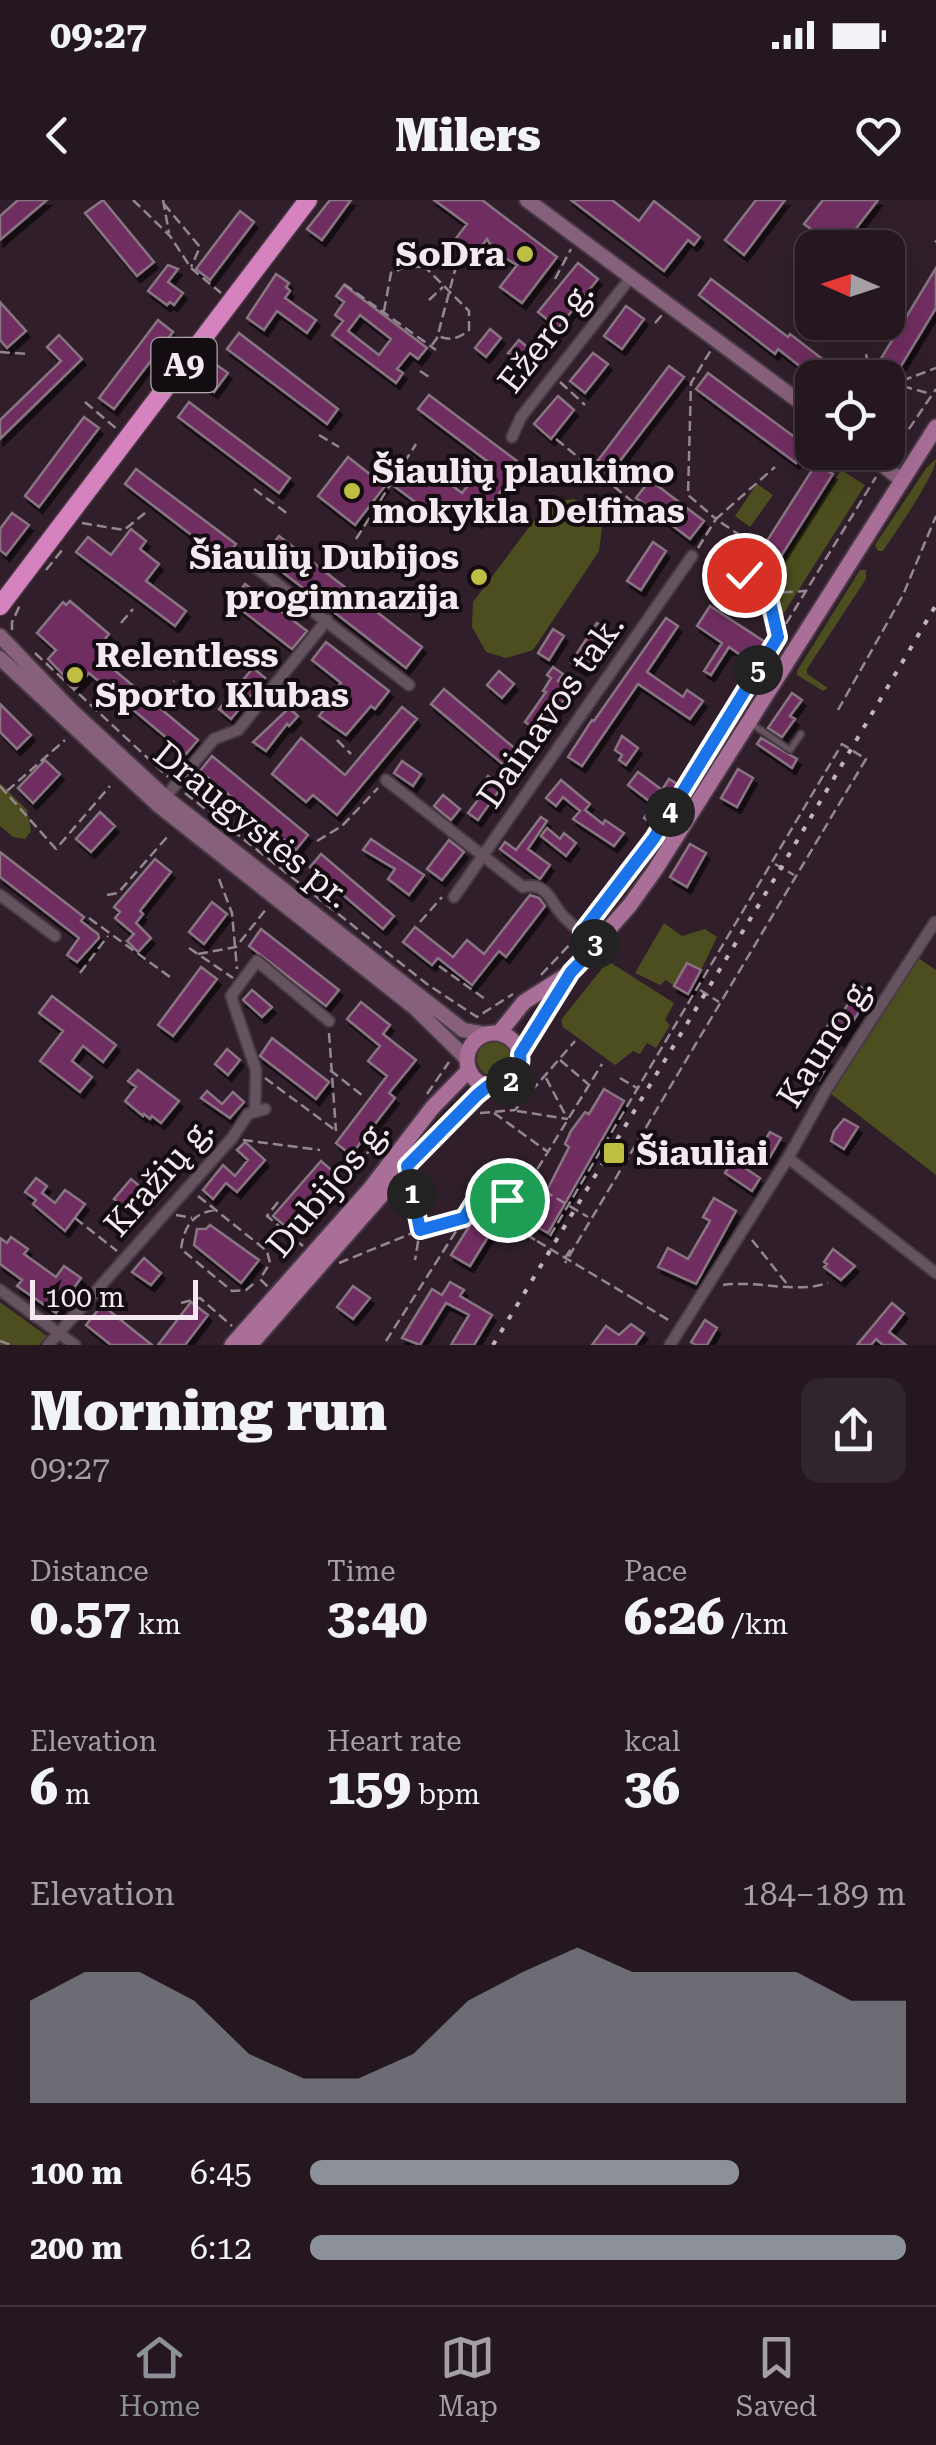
<!DOCTYPE html>
<meta charset="utf-8">
<style>
body{margin:0;font-family:"Roboto Serif",serif;background:#30242d;color:#f1f3f6;height:100vh;display:flex;flex-direction:column;font-size:38px;white-space:nowrap}
*{box-sizing:border-box;margin:0}
p{font-size:32px;color:#a39fa5}
.icon{flex:none;width:55px;height:55px;fill:none;stroke:currentColor;stroke-width:2;stroke-linecap:round;stroke-linejoin:round}
.map{position:relative;height:1145px;overflow:hidden}
.drawer{display:flex;flex-direction:column;background:#241720;flex:1}
.drawer>*{flex:none}
.needle{width:65px;rotate:273deg}
.buttons{position:absolute;left:795px;top:30px;display:grid;gap:20px}
.buttons a{display:grid;place-items:center;width:110px;height:110px;border-radius:20px;background:#241720;box-shadow:0 10px 40px #0002,0 0 0 2px #41363e;font-size:50px}
.scale{position:absolute;left:30px;bottom:25px;width:168px;box-sizing:border-box;padding-left:10px;border:5px solid #f4e9f0;border-top:0;font-size:28px;line-height:35px;white-space:nowrap;color:#f4e9f0;-webkit-text-stroke:8px #130c11;paint-order:stroke}
.pin{position:absolute;display:grid;place-items:center;width:85px;height:85px;color:#fff;margin:-42px;border:5px solid #fff;border-radius:50%;box-shadow:0 2px 10px #0007}
.km{position:absolute;width:50px;height:50px;margin:-25px;border-radius:50%;background:#222;color:#fff;font-size:28px;line-height:50px;text-align:center}
.round{display:grid;place-items:center;flex:none;width:105px;height:105px;border-radius:20px;background:#30242d}
.head{display:flex;align-items:center;justify-content:space-between;height:170px;padding:0 30px}
h1{font-size:55px;font-weight:800;line-height:75px}
.metrics{display:grid;grid-template-columns:repeat(3,1fr);gap:15px;height:170px;padding:10px 30px}
.metrics div{display:grid;align-content:center}
.metrics b{font-size:50px;font-weight:800}
.metrics small{font-size:28px;font-weight:400}
.metrics p{font-size:28px}
.chart{height:280px;padding:20px 30px}
.chart p{display:flex;justify-content:space-between}
.chart svg{width:100%;height:180px;margin-top:10px;fill:#8c9099;opacity:.7}
ul{padding:0 30px;list-style:none;font-size:32px}
li{display:grid;grid-template-columns:160px 120px 1fr;align-items:center;height:75px}
li i{height:25px;border-radius:12px;background:#8c9099}
.status{display:flex;justify-content:space-between;align-items:center;height:70px;padding:0 50px;background:#241720;direction:ltr}
.status svg{height:28px;fill:currentColor}
header{display:flex;justify-content:space-between;align-items:center;height:130px;padding:0 30px;background:#241720;font-size:45px;font-weight:800}
.tab-bar{display:flex;justify-content:space-around;align-items:center;height:140px;border-top:2px solid #41363e;background:#241720;font-size:28px;color:#a39fa5}
.tab-bar a{display:grid;justify-items:center;gap:5px}
.tab-bar .active{color:#8c9099}
.map>svg:first-child{display:block}
.green{fill:#4d4e1f}
.building{fill:#6f2f60;stroke:#887482;stroke-width:2.5;fill-rule:evenodd;filter:url(#shadow)}
.lines{fill:none;stroke-linecap:round;stroke-linejoin:round}
.lane-casing{stroke:#483a44;stroke-width:9}
.street-casing{stroke:#483a44;stroke-width:14}
.secondary-casing{stroke:#483a44;stroke-width:18}
.primary-casing{stroke:#483a44;stroke-width:19}
.highway-casing{stroke:#483a44;stroke-width:21}
.path{stroke:#948790;stroke-width:2.5;stroke-dasharray:10 5;stroke-linecap:butt}
.lane{stroke:#665360;stroke-width:5}
.street{stroke:#665360;stroke-width:10}
.secondary{stroke:#87617c;stroke-width:14}
.primary{stroke:#a96f99;stroke-width:15}
.highway{stroke:#d582bf;stroke-width:18}
.rail{stroke:#c1b4bd;stroke-width:4;stroke-dasharray:5 10;stroke-linecap:butt}
.path-bridge{stroke:#948790;stroke-width:2.5;stroke-dasharray:10 5;stroke-linecap:butt}
.route-casing{stroke:#fff;stroke-width:20}
.route{stroke:#1a73e8;stroke-width:12}
.poi-dot{fill:#bebf42;stroke:#130c11;stroke-width:4}
.labels{text-anchor:middle;dominant-baseline:central;stroke-width:8;stroke-linejoin:round;paint-order:stroke}
.shield{fill:#130c11;stroke:#b0a7ad;stroke-width:2.5}
.shield-label{font-size:32px;font-weight:bold;fill:#f4e9f0}
.poi-label{font-size:35px;font-weight:bold;fill:#f4e9f0;stroke:#130c11;text-anchor:start}
.street-label{font-size:35px;fill:#f4e9f0;stroke:#130c11}
</style>
<div class="status"><b>09:27</b><svg viewBox="0 0 49 12"><path d="M0 12V9h3v3zM5 12V6h3v6zM10 12V3h3v9zM15 12V0h3v12zM26 1h20v11H26zM47 4h2v5h-2z"/></svg></div>
<header><svg class="icon" aria-label="back" viewBox="0 0 24 24"><path d="M15 5l-7 7 7 7"/></svg>Milers<svg class="icon" aria-label="heart" viewBox="0 0 24 24"><path d="M12 20l-8-8c-3-5 5-10 8-4 3-6 11-1 8 4z"/></svg></header>
<div class="map">
<svg width="936" height="1145" viewBox="0 0 936 1145">
<defs>
<filter id="shadow"><feDropShadow dx="3.5" dy="6" stdDeviation="0" flood-color="#0009"/></filter>
</defs>
<rect width="100%" height="100%" fill="#301f2b"/>
<path class="green" d="M936 259C936 275 894 334 883 351H878L875 345 927 267Z
M841 270 865 285 782 416 759 401Z
M757 284 773 295 750 327 735 316Z
M574 299 592 309 602 328 599 351 533 450 506 458 486 452 472 427 473 402 548 302Z
M860 370H866V379L807 469V474L828 488 823 491 797 475V471Z
M0 583 27 610 31 631 25 639 13 637 0 626Z
M664 723 682 736 705 729 717 737 701 770 687 763 674 786 666 780 660 785 635 773Z
M912 754 936 770V975L826 890Z
M608 761 674 803 665 820 670 825 656 848 647 843 640 854 633 851 615 865 563 827 561 820Z
M477 859a17 17 0 1 1 34 0a17 17 0 1 1-34 0Z
M0 1102 47 1136 39 1145H0Z"/>
<path class="building" d="M18 0H47L0 40V16Z
M103 0 154 62 137 76 85 13Z
M330 0H351L322 40 307 29Z
M434 0H482L557 57 522 103 500 87 517 65 495 52 487 39 474 56 454 41 467 24Z
M571 0H612L639 21 654 1 700 37 694 45 688 40 664 71Z
M756 0H785L744 55 725 40Z
M823 0H878L841 48H812V53L801 44 812 30 804 24Z
M240 11 254 22 210 80 196 69Z
M578 63 598 79 558 128 538 112Z
M168 65 178 69 168 82 183 93 174 105 170 102 167 105 148 91Z
M936 68V108L892 181 874 170Z
M276 74 289 83 286 87 290 91 285 98 316 120 307 133 277 111 264 130 247 118Z
M711 79 788 137 790 134 847 178H815L778 149 775 154 699 95Z
M344 85 427 148 418 159 410 153 397 169 403 173 396 183 332 135 343 121 335 115 344 102 336 96ZM360 115 391 139 379 155 348 131Z
M0 102 26 131 7 148 0 140Z
M626 106 644 119 622 149 604 136Z
M158 120 173 132 114 209 99 198Z
M490 129 501 138 486 157 475 148Z
M239 133 338 209 327 224 227 149Z
M59 135 82 159 0 239V220L61 161 47 147Z
M519 140 538 156 527 169 508 153Z
M593 153 608 164 585 193 570 181Z
M208 159 228 173 214 192 194 178Z
M669 166 684 177 607 278 593 267Z
M708 173 808 247 796 263 696 189Z
M429 195 521 264 478 322 456 306 453 310 442 302 433 315 391 284 405 265 424 279 431 270 462 293 487 261 418 209Z
M558 196 574 210 551 239 534 224Z
M189 202 290 278 279 293 178 217Z
M84 217 99 228 39 307 25 296Z
M348 257 385 286 355 325 318 296Z
M816 264 833 274 766 380 749 369Z
M136 269 236 344 224 360 125 284Z
M650 280 704 321 690 339 636 298Z
M12 313 29 325 6 355 0 350V329Z
M131 329 146 341 140 349 159 364 146 381 186 411 175 426 76 352 88 337 111 355Z
M279 336 422 447 406 468 263 357Z
M653 342 666 351 641 390 627 381Z
M245 384 307 431 292 449 231 402Z
M70 401 109 434 97 449 104 455 101 459 198 540 186 554 89 473 76 488 48 459 56 450 37 433 63 402 66 405Z
M710 406 765 442 752 463 729 447 711 475 704 471 722 443 697 426Z
M666 418 678 426 647 472 683 497 687 490 703 501 690 519 638 484 582 566 568 557 592 520 594 521Z
M597 423 611 432 584 470 571 462Z
M553 429 564 436 549 460 538 453Z
M326 442 389 491 375 509 371 506 346 535 319 516 339 492 336 489 341 483 312 460Z
M553 467 563 474 558 481 570 490 542 533 525 522 546 492 543 491 551 478 547 475Z
M253 468 265 478 231 519 219 509Z
M499 471 514 484 502 498 487 485Z
M444 489 518 551 505 566 431 504Z
M792 493 802 500 790 516 795 519 782 537 768 528Z
M0 504 31 535 17 549 0 532Z
M402 507 417 519 337 615 313 595 306 602 272 574 301 538 345 575Z
M289 508 298 516 289 526 287 524 266 551 253 542Z
M622 536 638 548 626 565 619 560 622 555 615 550Z
M761 538 797 559 792 568 757 544Z
M212 556 308 635 296 650 200 571Z
M45 560 60 574 33 603 18 588Z
M402 561 421 574 413 586 394 573Z
M738 569 753 578 737 607 721 598Z
M638 572 662 590 669 579 682 587 658 627 644 618 653 604 628 585Z
M488 576 503 585 478 620 468 613 480 597 477 595Z
M561 580 590 604 585 610 603 624 605 620 624 633 614 646 573 619 580 611 563 597 556 606 546 598Z
M443 595 460 609 451 620 434 606Z
M100 612 115 626 91 652 76 639Z
M541 617 547 621 528 649 550 665 540 679 500 649 505 642 516 650Z
M547 628 560 639 564 633 576 643 566 656 541 636Z
M371 639 424 675 409 695 388 679 395 669 363 650Z
M449 640 464 652 442 680 427 669Z
M690 644 706 653 687 687 670 677Z
M0 652 84 717 81 721 98 734 99 738 77 762 67 755 79 738 0 677Z
M321 654 394 716 383 729 310 667Z
M155 659 171 672 140 711 143 714 136 723 151 738 138 752 127 741 134 734 115 718 120 712 114 707Z
M530 695 539 698 545 706 506 757 499 751 472 785 438 758 432 765 403 742 415 727 453 757 467 740 484 754Z
M212 702 227 714 204 744 189 732Z
M261 729 339 790 326 806 249 746Z
M687 763 701 770 688 794 674 786Z
M201 767 217 779 173 836 158 825Z
M859 786 871 793 841 840 825 830 831 820 836 823Z
M252 790 272 807 262 817 243 800Z
M52 796 116 845 103 862 83 846 72 861 92 877 80 892 40 861 63 831 39 813Z
M361 802 390 825 383 834 416 860 389 893 395 898 351 955 336 943 387 876 368 861 380 846 347 819Z
M272 838 329 882 316 899 260 856Z
M227 849 240 860 228 875 215 864Z
M818 854 830 860 819 880 807 874Z
M138 870 179 901 161 923 152 916 150 919 144 914 143 916 125 901 136 887 128 881Z
M604 889 624 901 548 1033 536 1026 544 1012 538 1008 569 947 565 944 571 931 585 912 589 914Z
M207 891 222 904 233 892 244 902 230 918 201 898Z
M844 919 858 927 844 949 831 941 834 931Z
M770 932 781 938 767 962 756 956Z
M245 942 265 960 237 992 226 983 213 999 203 990 223 965 235 976 248 960 237 950Z
M733 960 760 978 752 991 725 973Z
M321 961 337 975 289 1029 273 1016Z
M36 978 47 986 42 993 55 1003 65 990 85 1004 65 1031 33 1004 36 1000 25 992Z
M131 979 144 990 128 1010 114 999Z
M714 998 736 1011 696 1084 658 1067 668 1048 688 1059 710 1021 703 1017Z
M475 1017 493 1029 470 1066 451 1055Z
M210 1025 259 1060 241 1083 194 1045 197 1029H206Z
M11 1037 28 1049 24 1054 56 1077 64 1066 81 1078 56 1113 17 1086 22 1080 0 1064V1038L7 1043Z
M833 1049 855 1066 841 1080 824 1067 827 1064 824 1062Z
M144 1058 161 1073 151 1085 132 1072Z
M450 1082 464 1090 460 1096 492 1115 474 1145H451L469 1115 446 1103 420 1145 402 1138 432 1089 442 1095Z
M353 1086 370 1098 353 1119 337 1107Z
M191 1102 208 1115 185 1145H158Z
M892 1103 904 1113 889 1132 906 1145H883L876 1139 871 1145H857Z
M102 1105 152 1145H111L86 1125Z
M705 1120 717 1128 707 1145H696L691 1142Z
M631 1124 644 1133 635 1145H592L606 1126 619 1135Z"/>
<g class="lines">
<defs>
<path id="lane" d="M752 524 790 550 801 534"/>
<path id="street" d="M512 237 521 217 631 77
M250 363 409 485
M386 580 523 687C549 681 551 705 565 718 575 728 586 736 597 745
M162 601 214 539 238 530 327 420
M0 695 55 736
M454 697 692 356
M255 912 256 870 231 796 257 761 329 821
M788 958 936 1073
M0 1090 75 1145
M48 1145 232 938 248 914 265 909
M670 1145 788 958 826 890 935 722"/>
<path id="secondary" d="M527 0 812 211
M867 252 900 279
M0 436 73 512 165 597 463 830 486 834
M0 458 158 605 415 808 467 859"/>
<path id="primary" d="M467 860a27 27 0 1 1 54 0a27 27 0 1 1-54 0Z
M499 833 524 802 568 774
M521 854 571 772 630 705 655 670 936 227
M232 1145 370 989 432 908 469 870
M250 1145 407 966 488 886"/>
<path id="highway" d="M0 406 308 0"/>
</defs>
<use href="#lane" class="lane-casing"/>
<use href="#street" class="street-casing"/>
<use href="#secondary" class="secondary-casing"/>
<use href="#primary" class="primary-casing"/>
<use href="#highway" class="highway-casing"/>
<path class="path" d="M133 0 170 36 191 68 221 93
M163 0 169 33
M164 4 200 47 191 67
M935 42 936 41
M423 65 469 111V130C459 139 450 141 438 136
M555 79 571 49
M344 84 436 150
M429 100 443 87
M384 111 391 73 405 67 456 66
M655 123 663 114
M432 145 437 138 459 55
M0 152 28 154
M866 154 871 178
M849 159 880 178
M420 171 429 177
M560 182 585 205
M888 182 931 194
M888 186 936 168
M85 202 118 230
M319 235 339 247
M556 239 639 307 642 319
M892 254 936 189
M254 289 288 314
M82 323 124 330 145 313
M356 339 416 244
M754 345 716 319 775 267
M698 348 716 319 688 295 691 183 711 150
M745 360 744 375 768 393 805 391
M46 370 63 349
M768 395 778 436
M121 423 133 409
M12 430V422L20 405
M186 450 194 455
M35 453 168 577
M164 493 174 481
M838 510 903 395 936 316
M337 540 351 554
M0 586 56 649 110 586
M7 591 65 540
M185 593 427 784 477 817 513 794
M317 641 342 626 378 588
M775 664 794 675
M219 679 232 713 237 769
M107 695 118 693 168 636
M89 718 170 777
M420 722 442 697
M588 724 655 637 876 277
M189 748 233 778
M198 754 236 747 267 708
M439 766 488 801
M80 773 108 736
M541 775 573 741
M700 790 719 802
M329 833 336 931
M560 860 588 884
M330 870 363 896
M265 878 335 930
M546 878 567 918
M620 878 637 888
M427 894 449 862
M517 911 568 919
M480 913 515 910 575 841
M494 913 548 952
M243 940 320 950
M609 942 628 954
M339 965 385 945
M410 982 420 1030 415 1060
M531 983 588 1017
M198 996 267 1051 270 1063 260 1079 268 1087
M278 1002 267 1016 303 1046
M214 1010C192 1014 184 1027 181 1049L232 1091 246 1090 257 1081
M176 1015 192 1018
M75 1018 117 1051
M506 1020 602 864
M550 1036 842 544 866 559 565 1063
M752 1040 787 1084
M565 1058 572 1047
M339 1063 420 1030 463 1019
M723 1085C758 1080 795 1094 828 1083
M634 1099 670 1121
M181 1103 200 1098 232 1126
M0 1141 11 1145
M386 1141 474 1003 537 1041"/>
<use href="#lane" class="lane"/>
<use href="#street" class="street"/>
<use href="#secondary" class="secondary"/>
<use href="#primary" class="primary"/>
<use href="#highway" class="highway"/>
<path class="rail" d="M493 1145 781 668 936 405"/>
<path class="path-bridge" d="M537 1041 634 1099"/>
</g>
<g class="lines">
<defs>
<path id="route" d="M507 1000 515 1006 505 1022 474 1002 464 1018 420 1030 407 966 477 895 488 886C509 888 523 875 520 854L571 772 597 745 582 732 654 638 778 437 768 393 744 375"/>
</defs>
<use href="#route" class="route-casing"/>
<use href="#route" class="route"/>
</g>
<g class="poi-dot">
<circle cx="525" cy="54" r="10"/>
<circle cx="352" cy="291" r="10"/>
<circle cx="479" cy="377" r="10"/>
<circle cx="75" cy="475" r="10"/>
<rect x="602" y="941" width="24" height="24" rx="5"/>
</g>
<g class="labels">
<rect class="shield" x="151.5" y="138" width="65" height="54" rx="8"/>
<g class="shield-label">
<text x="184" y="165">A9</text>
</g>
<g class="poi-label">
<text x="505" y="54" text-anchor="end">SoDra</text>
<text x="372" y="271">Šiaulių plaukimo<tspan x="372" dy="40">mokykla Delfinas</tspan></text>
<text x="459" y="357" text-anchor="end">Šiaulių Dubijos<tspan x="459" dy="40">progimnazija</tspan></text>
<text x="95" y="455">Relentless<tspan x="95" dy="40">Sporto Klubas</tspan></text>
<text x="636" y="953">Šiauliai</text>
</g>
<g class="street-label">
<text transform="translate(546 137) rotate(-52)">Ežero g.</text>
<text transform="translate(551 511) rotate(-55)">Dainavos tak.</text>
<text transform="translate(252 625) rotate(39)">Draugystės pr.</text>
<text transform="translate(825 842) rotate(-58)">Kauno g.</text>
<text transform="translate(159 977) rotate(-49)">Kražių g.</text>
<text transform="translate(328 988) rotate(-50)">Dubijos g.</text>
</g>
</g>
</svg>
<div class="buttons">
<a><svg class="needle" viewBox="-14 -14 28 28"><path d="M0-13l5 13h-10z" fill="#e53935"/><path d="M0 13l5-13h-10z" fill="#a39fa5"/></svg></a>
<a><svg class="icon" aria-label="locate" viewBox="0 0 24 24"><circle cx="12" cy="12" r="6"/><path d="M12 2v4M12 18v4M2 12h4M18 12h4"/></svg></a>
</div>
<div class="scale">100 m</div>
<div class="pin" style="left:507px;top:1000px;background:#1e9e55"><svg class="icon" aria-label="arrive" viewBox="0 0 24 24"><path d="M6 21V4h12l-3 4 3 4H6"/></svg></div>
<div class="pin" style="left:744px;top:375px;background:#d93025"><svg class="icon" aria-label="check" viewBox="0 0 24 24"><path d="M5 12l5 5 9-10"/></svg></div>
<b class="km" style="left:412px;top:994px">1</b>
<b class="km" style="left:511px;top:882px">2</b>
<b class="km" style="left:595px;top:744px">3</b>
<b class="km" style="left:670px;top:612px">4</b>
<b class="km" style="left:758px;top:470px">5</b>
</div>
<section class="drawer">
<div class="head"><div><h1>Morning run</h1><p>09:27</p></div><a class="round"><svg class="icon" aria-label="share" viewBox="0 0 24 24"><path d="M12 15V3M7 8l5-5 5 5M5 13v7h14v-7"/></svg></a></div>
<div class="metrics">
<div><p>Distance</p><b>0.57<small> km</small></b></div>
<div><p>Time</p><b>3:40</b></div>
<div><p>Pace</p><b>6:26<small> /km</small></b></div>
</div>
<div class="metrics">
<div><p>Elevation</p><b>6<small> m</small></b></div>
<div><p>Heart rate</p><b>159<small> bpm</small></b></div>
<div><p>kcal</p><b>36</b></div>
</div>
<div class="chart"><p><span>Elevation</span>184–189 m</p>
<svg viewBox="0 0 160 44" preserveAspectRatio="none"><path d="M0 44V19L10 12L20 12L30 19L40 32L50 38L60 38L70 32L80 19L90 12L100 6L110 12L120 12L130 12L140 12L150 19L160 19V44z"/></svg>
</div>
<ul>
<li><b>100 m</b>6:45<i style="width:72%"></i></li>
<li><b>200 m</b>6:12<i style="width:100%"></i></li>
</ul>
</section>
<nav class="tab-bar">
<a class="active"><svg class="icon" aria-label="home" viewBox="0 0 24 24"><path d="M3 11l9-7 9 7M6 9v11h12V9"/></svg>Home</a>
<a><svg class="icon" aria-label="map" viewBox="0 0 24 24"><path d="M3 6l6-2 6 2 6-2v14l-6 2-6-2-6 2zM9 4v14M15 6v14"/></svg>Map</a>
<a><svg class="icon" aria-label="saved" viewBox="0 0 24 24"><path d="M7 4h10v16l-5-4-5 4z"/></svg>Saved</a>
</nav>
